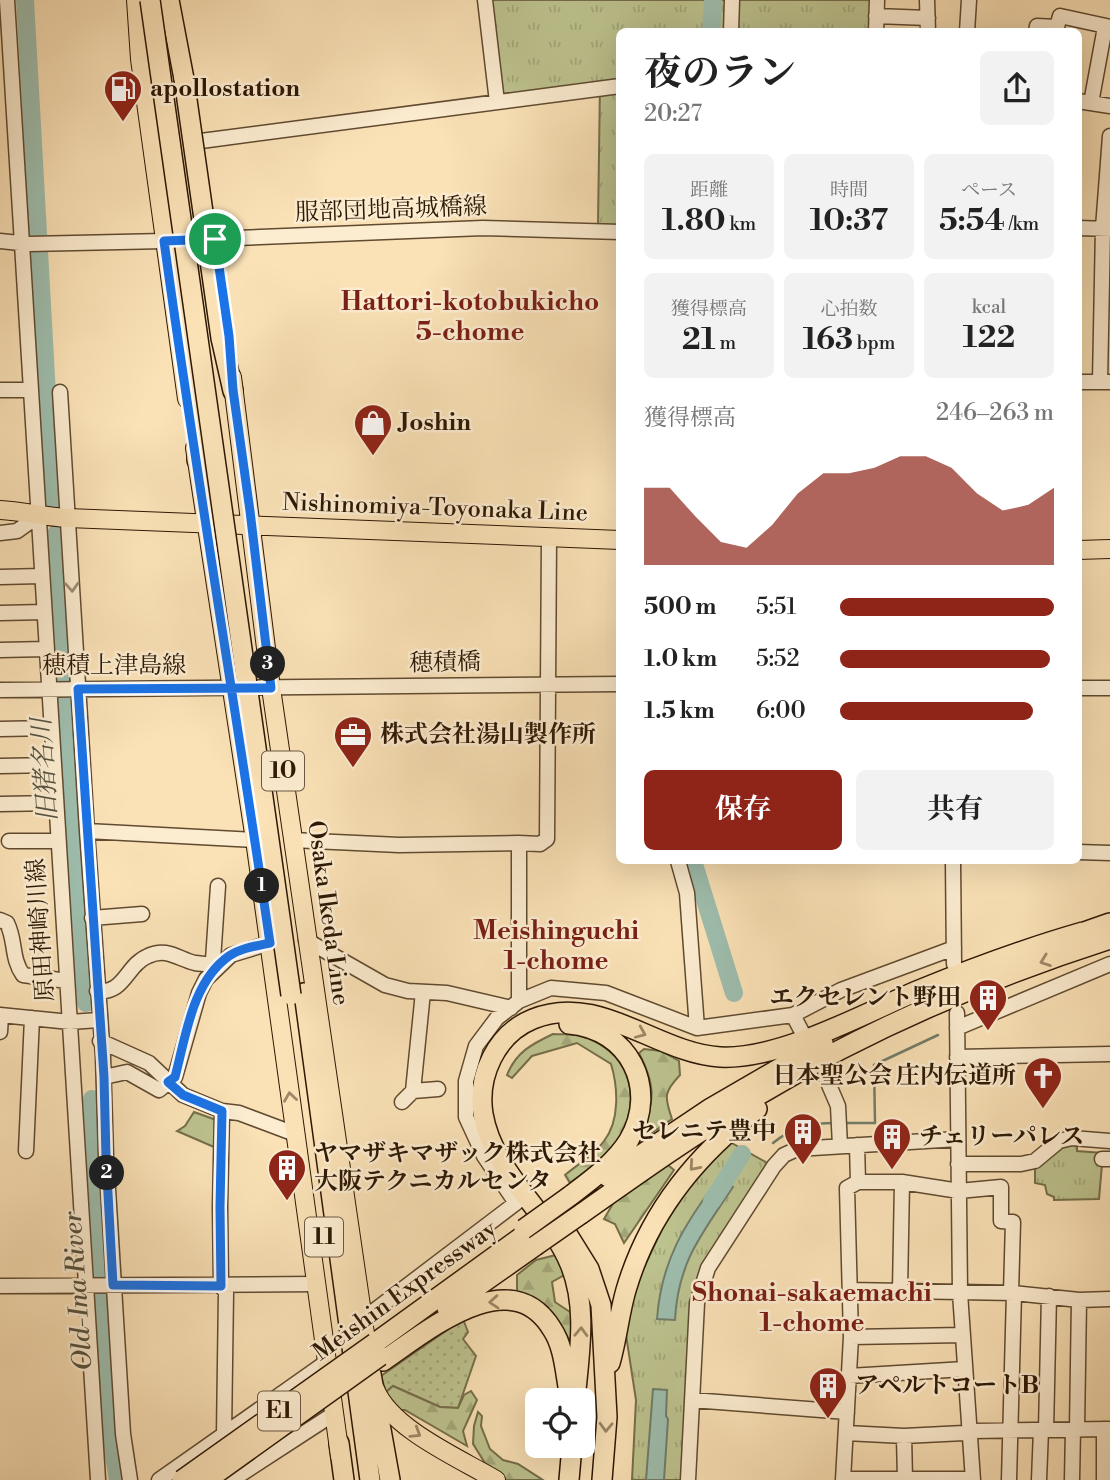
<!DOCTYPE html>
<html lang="ja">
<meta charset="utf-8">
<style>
body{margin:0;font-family:"Libre Bodoni","Noto Serif JP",serif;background:#f2f2f2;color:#222;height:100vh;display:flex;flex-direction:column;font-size:26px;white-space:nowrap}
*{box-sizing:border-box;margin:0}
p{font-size:23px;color:#767676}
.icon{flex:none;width:38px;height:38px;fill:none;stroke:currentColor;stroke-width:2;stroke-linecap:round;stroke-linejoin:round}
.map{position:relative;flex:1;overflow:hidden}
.sheet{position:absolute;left:616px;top:28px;width:466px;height:836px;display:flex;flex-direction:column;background:#fff;border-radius:10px;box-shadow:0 7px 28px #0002}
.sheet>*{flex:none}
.fabs{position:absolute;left:525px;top:1388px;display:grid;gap:14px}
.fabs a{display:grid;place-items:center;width:70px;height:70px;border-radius:10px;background:#fff;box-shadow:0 7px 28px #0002;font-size:35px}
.pin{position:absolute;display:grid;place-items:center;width:60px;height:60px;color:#fff;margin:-30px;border:4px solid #fff;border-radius:50%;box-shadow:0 2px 7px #0007}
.km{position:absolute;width:35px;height:35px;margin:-18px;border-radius:50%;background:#222;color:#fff;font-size:19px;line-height:35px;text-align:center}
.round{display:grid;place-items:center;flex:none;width:74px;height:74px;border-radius:10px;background:#f2f2f2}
.summary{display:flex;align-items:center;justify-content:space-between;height:119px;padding:0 28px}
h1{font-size:38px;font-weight:700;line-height:52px}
.stats{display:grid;grid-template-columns:repeat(3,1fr);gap:10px;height:119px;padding:7px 28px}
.stats div{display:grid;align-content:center;border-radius:10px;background:#f2f2f2;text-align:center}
.stats b{font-size:30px;font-weight:700}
.stats small{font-size:19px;font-weight:400}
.stats p{font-size:19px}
.chart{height:196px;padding:14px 28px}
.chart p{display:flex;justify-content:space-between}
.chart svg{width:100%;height:126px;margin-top:7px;fill:#8f2418;opacity:.7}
.button{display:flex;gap:14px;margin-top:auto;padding:14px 28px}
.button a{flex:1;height:80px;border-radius:10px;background:#8f2418;color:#fff;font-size:28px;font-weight:700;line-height:80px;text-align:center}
.button a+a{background:#f2f2f2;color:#222}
ul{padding:0 28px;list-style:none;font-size:23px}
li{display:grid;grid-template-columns:112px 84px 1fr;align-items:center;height:52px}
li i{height:18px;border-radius:9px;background:#8f2418}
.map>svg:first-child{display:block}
.grass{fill:url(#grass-dots);stroke:#756e4a;stroke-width:2}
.forest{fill:url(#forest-firs);stroke:#756e4a;stroke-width:2}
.park{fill:url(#park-tufts);stroke:#756e4a;stroke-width:2}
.water{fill:#9ebeae;stroke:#717c6a;stroke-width:2}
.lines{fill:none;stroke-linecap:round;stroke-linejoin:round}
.stream{stroke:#717c6a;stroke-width:2.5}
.river{stroke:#9ebeae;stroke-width:18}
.minor-casing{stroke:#604a30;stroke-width:17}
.major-casing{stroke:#2d1804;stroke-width:20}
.highway-casing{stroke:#2d1804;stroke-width:22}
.minor{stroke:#fcecd0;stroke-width:14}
.major{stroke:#fae1b6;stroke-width:18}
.highway{stroke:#fae1b6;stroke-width:19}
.highway-bridge-casing{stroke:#2d1804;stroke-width:22;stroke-linecap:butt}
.highway-bridge{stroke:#fae1b6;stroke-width:19}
.oneway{stroke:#9f8d74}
.oneway2{stroke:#9e8766}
.route-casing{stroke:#fff;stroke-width:14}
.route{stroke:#1a73e8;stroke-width:9}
.labels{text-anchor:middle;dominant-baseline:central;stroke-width:5;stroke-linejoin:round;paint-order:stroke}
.shield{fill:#fcecd0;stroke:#6b5841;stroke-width:2}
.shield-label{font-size:23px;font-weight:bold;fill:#2d1804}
.poi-label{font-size:24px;font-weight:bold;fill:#2d1804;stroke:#fcecd0;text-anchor:start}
.street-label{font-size:24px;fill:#2d1804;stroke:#fcecd0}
.neighbourhood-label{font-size:26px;font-weight:bold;fill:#7a1f14;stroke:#fcecd0}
.water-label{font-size:26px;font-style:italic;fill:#555240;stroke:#fcecd0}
</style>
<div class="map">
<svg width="1110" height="1480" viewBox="0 0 1110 1480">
<defs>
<pattern id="grass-dots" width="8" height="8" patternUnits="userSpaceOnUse" patternTransform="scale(1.75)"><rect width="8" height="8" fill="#bdc38f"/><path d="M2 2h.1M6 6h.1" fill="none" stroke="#a3a77a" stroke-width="1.8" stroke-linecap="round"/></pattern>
<pattern id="forest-firs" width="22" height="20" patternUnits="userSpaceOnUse" patternTransform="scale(1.75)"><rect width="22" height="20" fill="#bdc38f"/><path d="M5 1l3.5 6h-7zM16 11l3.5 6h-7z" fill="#a3a77a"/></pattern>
<pattern id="park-tufts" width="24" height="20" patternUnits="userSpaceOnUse" patternTransform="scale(1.75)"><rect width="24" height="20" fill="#bdc38f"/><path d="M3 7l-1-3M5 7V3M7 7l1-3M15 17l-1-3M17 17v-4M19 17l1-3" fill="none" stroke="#a3a77a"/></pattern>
</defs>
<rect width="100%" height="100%" fill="#fae1b6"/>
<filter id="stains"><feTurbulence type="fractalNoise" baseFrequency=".00286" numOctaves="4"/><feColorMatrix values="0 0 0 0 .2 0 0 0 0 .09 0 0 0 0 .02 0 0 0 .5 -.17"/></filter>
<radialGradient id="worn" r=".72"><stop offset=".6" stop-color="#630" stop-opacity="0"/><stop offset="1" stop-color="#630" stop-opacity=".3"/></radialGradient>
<path class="grass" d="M463 1319 468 1332 463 1339 476 1356 458 1408 440 1407 393 1386 386 1392 381 1376Z"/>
<path class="forest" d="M553 1034C562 1035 572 1033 580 1036 632 1050 644 1102 616 1144 605 1160 585 1172 570 1183L565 1175C577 1165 595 1154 604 1141 620 1121 618 1087 611 1064L577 1043 532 1056 512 1078 507 1075C516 1052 532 1044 553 1034Z
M644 1049 661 1051 679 1061 680 1075C664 1092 664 1096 672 1119L646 1137 643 1129C656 1099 654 1082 639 1053Z
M668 1165 674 1170 624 1243 615 1224 604 1219 615 1200Z
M556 1255 566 1274 552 1282 555 1302 573 1314 574 1335 569 1339C552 1312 545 1304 517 1291V1275L536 1260Z
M393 1386 440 1407 458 1408 464 1395 471 1391 477 1400 463 1431 467 1446 405 1410H400L391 1402 386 1392Z
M478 1412 482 1416 481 1426 490 1449 503 1460 518 1464 543 1480H506L485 1463 473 1444 474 1426Z"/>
<path class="park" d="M489 0H873L872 31 620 32 619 225 598 224 600 84 507 96 501 92Z
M194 1112 219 1121 214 1147 177 1131 185 1126Z
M730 1142 771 1165 703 1263 684 1480H632L636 1400 626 1335 630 1309 642 1272 663 1227 689 1187Z
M1077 1144V1151L1103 1153 1099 1199 1054 1200V1197L1047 1194 1045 1185 1035 1183V1168L1059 1148Z"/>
<path class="water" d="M719 1178 733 1187C702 1234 678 1261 675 1320L657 1319C661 1261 685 1223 719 1178Z
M653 1389 667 1390 666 1416 668 1419 664 1480H646Z"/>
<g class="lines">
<path class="stream" d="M845 1123H875L874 1065 938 1035
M773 1143C793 1127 809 1123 835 1123"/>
<path class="river" d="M25 0 53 502
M711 32 713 0
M56 534 86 1003
M693 861 734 993
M92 1099 113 1450 118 1480
M712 1201 742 1154"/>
<defs>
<path id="minor" d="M7 0 98 1480
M485 0 497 102
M927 0 928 32
M876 16 928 18
M731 32 732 0
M876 32 877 0
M967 32 969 0
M1036 32 1037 26 1057 27 1060 16 1110 27
M1078 101 1110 106
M1091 103 1105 27
M201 141 620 86
M1078 228 1110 229
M0 241 29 244 164 241 483 228 620 232
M1078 382H1110
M1100 382 1103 228 1110 136
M0 390H30
M60 392 87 831 103 1057 106 1156 123 1434 130 1480
M0 533 17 531 38 516
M0 577 41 576
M0 613 44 612
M0 650 46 649
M1078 688H1110
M0 690 620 684
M0 729 51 728
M0 766 54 765
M0 804 56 803
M87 831 255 840
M292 840 399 845 519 843
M9 841H58
M1078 852 1110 853
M678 861 687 893 697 1028
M953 861 954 964
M92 918 142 914
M0 920 7 923C16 941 11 958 23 975L67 981
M306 940 385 985 408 991 447 993 511 1008
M216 966 213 960 218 886
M97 991C125 994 126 965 148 956 167 947 178 959 195 963 202 964 209 964 216 966
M519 1001V843L540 844 547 839 549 538
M957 1013 960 1293 973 1480
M0 1015 70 1022 99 1020
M793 1015 802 1032
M957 1028 1110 964
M0 1032 1 1015
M100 1041 149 1063 183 1095 222 1111 239 1113 295 1134
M957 1057 1110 1054
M104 1077 127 1072 159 1090 175 1077 199 993 206 979 231 955 270 943
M826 1078 838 1106 840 1146
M413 1091 423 992
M402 1102 413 1091 438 1089
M222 1111 220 1207 221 1286 226 1292 224 1434
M26 1151 32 1018
M1102 1159H1110
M958 1164H1021L1035 1161 1059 1141 1072 1138 1110 1141
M858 1182H902L959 1191 1001 1187V1221L1013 1222 1011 1293
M0 1286 317 1284
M850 1290 1014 1293 1079 1300 1110 1299
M900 1291 902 1182
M362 1320 516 1203 484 1156 466 1117V1081L476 1046 497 1018 519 1001 551 988 606 993 697 1028 793 1015 841 990 954 948
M851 1337 963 1335
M849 1376 965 1369
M692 1400 847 1412
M1077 1429 1079 1300
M1046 1430 1049 1296
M846 1433 904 1436 964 1433 973 1431 1110 1429
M904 1436 905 1480
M843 1479H973
M159 1480 328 1361
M232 1480 335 1413
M688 1480 697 1303 708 1268 774 1166 784 1155 797 1149 958 1139
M843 1480 851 1337 847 1188 858 1182 857 1145
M1009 1480 1014 1293
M1039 1480 1041 1430
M1072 1480 1073 1429
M1104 1480V1429"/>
<path id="major" d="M136 0 140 59 187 399
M232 377 271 688 369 1361
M195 448 255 840 340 1456
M0 510C23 511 44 517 68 518L620 540
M1078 550 1110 549
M375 1389C391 1429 459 1458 496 1480"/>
<path id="highway" d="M169 0 184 79
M148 29 150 84
M221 338 233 391
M192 380 200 432 197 460
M1073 936 1110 923
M304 993 370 1480
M569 1024C629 1029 659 1088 629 1140 615 1163 591 1180 570 1196
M608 1177 711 1108 823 1043
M581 1214C639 1173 697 1132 757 1096 867 1030 988 978 1110 939
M566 1232 589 1269 601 1305 607 1417 602 1480
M447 1308 535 1246
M375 1343 527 1233
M383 1361C426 1332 510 1260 552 1329 564 1347 565 1371 569 1392
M610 1363C617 1339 619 1314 626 1290 648 1215 696 1155 757 1109
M371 1374 390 1480
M575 1400C579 1355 588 1307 570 1264 548 1211 493 1173 483 1114 477 1076 496 1034 533 1019 599 992 656 1053 720 1057 780 1060 863 1014 919 990 973 968 1027 948 1083 932
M339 1443 344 1480
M569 1480 572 1446"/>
</defs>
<use href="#minor" class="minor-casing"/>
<use href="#major" class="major-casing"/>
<use href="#highway" class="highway-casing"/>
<use href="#minor" class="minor"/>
<use href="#major" class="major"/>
<use href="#highway" class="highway"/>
<defs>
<path id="highway-bridge" d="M150 0 291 995
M184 79 221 338
M524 1229 570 1196
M535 1246 581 1214
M182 1480 375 1343
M207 1480 380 1356"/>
</defs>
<use href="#highway-bridge" class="highway-bridge-casing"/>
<use href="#highway-bridge" class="highway-bridge"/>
</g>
<defs><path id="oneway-chevron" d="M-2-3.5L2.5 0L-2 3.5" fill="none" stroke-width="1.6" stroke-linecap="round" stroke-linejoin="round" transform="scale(1.75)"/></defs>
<use class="oneway" href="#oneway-chevron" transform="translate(72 587) rotate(87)"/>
<g class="oneway2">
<use href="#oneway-chevron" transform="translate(1045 961) rotate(160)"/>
<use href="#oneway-chevron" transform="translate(641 1033) rotate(23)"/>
<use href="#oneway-chevron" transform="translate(290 1097) rotate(-98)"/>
<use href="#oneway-chevron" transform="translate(694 1166) rotate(131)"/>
<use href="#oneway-chevron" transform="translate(494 1302) rotate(176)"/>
<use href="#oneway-chevron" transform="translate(581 1332) rotate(-88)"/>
<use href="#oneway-chevron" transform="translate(606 1427) rotate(92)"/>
<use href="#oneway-chevron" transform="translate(416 1433) rotate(32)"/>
</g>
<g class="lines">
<defs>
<path id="route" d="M215 239 164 241C196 475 236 709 270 943 256 946 241 948 229 956 192 982 186 1036 175 1077L168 1082 183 1095 222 1111 220 1207 221 1286 113 1285 106 1157 104 1077 78 689 271 688 250 511 233 390 229 336 215 239"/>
</defs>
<use href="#route" class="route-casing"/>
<use href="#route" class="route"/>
</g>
<defs>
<symbol id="fuel-pin" viewBox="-11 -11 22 30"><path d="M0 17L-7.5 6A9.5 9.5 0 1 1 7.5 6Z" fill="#8f2418" stroke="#fcecd0"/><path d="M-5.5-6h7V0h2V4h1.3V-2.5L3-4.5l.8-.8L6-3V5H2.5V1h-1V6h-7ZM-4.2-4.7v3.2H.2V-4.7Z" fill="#fff"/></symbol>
<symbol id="shop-pin" viewBox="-11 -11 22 30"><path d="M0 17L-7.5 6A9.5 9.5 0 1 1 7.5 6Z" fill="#8f2418" stroke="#fcecd0"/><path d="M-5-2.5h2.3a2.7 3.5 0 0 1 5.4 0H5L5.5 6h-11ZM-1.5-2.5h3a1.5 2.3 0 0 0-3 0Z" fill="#fff"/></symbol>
<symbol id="office-pin" viewBox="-11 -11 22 30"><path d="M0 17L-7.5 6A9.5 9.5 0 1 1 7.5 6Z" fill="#8f2418" stroke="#fcecd0"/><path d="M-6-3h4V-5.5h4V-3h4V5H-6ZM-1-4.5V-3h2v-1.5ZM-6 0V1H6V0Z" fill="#fff"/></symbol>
<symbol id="building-pin" viewBox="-11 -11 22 30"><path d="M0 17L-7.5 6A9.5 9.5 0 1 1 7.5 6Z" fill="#8f2418" stroke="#fcecd0"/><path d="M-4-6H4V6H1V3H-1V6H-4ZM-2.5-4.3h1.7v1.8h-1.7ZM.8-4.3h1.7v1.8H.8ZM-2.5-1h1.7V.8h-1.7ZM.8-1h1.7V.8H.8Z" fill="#fff"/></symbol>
<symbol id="church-pin" viewBox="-11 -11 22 30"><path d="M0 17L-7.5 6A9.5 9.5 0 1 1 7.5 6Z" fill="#8f2418" stroke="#fcecd0"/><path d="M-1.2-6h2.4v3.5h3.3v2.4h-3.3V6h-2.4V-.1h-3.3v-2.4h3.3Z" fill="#fff"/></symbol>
</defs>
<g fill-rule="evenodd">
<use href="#fuel-pin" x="101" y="67" width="44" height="60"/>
<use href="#shop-pin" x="351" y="401" width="44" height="60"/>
<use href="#office-pin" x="331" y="713" width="44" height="60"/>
<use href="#building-pin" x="966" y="976" width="44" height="60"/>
<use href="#church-pin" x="1021" y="1054" width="44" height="60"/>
<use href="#building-pin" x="781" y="1110" width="44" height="60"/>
<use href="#building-pin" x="870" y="1115" width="44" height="60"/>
<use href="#building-pin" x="265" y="1146" width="44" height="60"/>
<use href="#building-pin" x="806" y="1364" width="44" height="60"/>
</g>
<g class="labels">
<g class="shield">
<rect x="262" y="751.5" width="42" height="39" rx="5"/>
<rect x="305" y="1217.5" width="38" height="39" rx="5"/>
<rect x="258" y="1391.5" width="42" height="39" rx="5"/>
</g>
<g class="shield-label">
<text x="283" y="771">10</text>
<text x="324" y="1237">11</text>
<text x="279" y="1411">E1</text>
</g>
<g class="poi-label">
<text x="150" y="89">apollostation</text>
<text x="400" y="423">Joshin</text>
<text x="380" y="735">株式会社湯山製作所</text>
<text x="961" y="998" text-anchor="end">エクセレント野田</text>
<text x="1016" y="1076" text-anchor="end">日本聖公会 庄内伝道所</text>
<text x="776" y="1132" text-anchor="end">セレニテ豊中</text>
<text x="919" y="1137">チェリーパレス</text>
<text x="314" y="1154">ヤマザキマザック株式会社<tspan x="314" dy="28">大阪テクニカルセンタ</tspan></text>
<text x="855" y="1386">アペルトコートB</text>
</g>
<g class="street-label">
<text transform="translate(391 210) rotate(-2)">服部団地高城橋線</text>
<text transform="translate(435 508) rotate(2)">Nishinomiya-Toyonaka Line</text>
<text transform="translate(445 663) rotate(-1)">穂積橋</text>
<text x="114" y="666">穂積上津島線</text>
<text transform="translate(328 913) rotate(82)">Osaka Ikeda Line</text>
<text transform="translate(41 930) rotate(-94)">原田神崎川線</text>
<text transform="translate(405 1291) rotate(-36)">Meishin Expressway</text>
</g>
<g class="neighbourhood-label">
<text x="470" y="302">Hattori-kotobukicho<tspan x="470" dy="30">5-chome</tspan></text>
<text x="556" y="931">Meishinguchi<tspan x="556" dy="30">1-chome</tspan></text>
<text x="812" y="1293">Shonai-sakaemachi<tspan x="812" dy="30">1-chome</tspan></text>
</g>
<g class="water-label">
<text transform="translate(45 770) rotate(-94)">旧猪名川</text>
<text transform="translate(78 1291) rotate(-94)">Old-Ina River</text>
</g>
</g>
<rect width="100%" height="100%" filter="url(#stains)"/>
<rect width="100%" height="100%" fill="url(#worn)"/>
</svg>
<div class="fabs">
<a><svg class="icon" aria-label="locate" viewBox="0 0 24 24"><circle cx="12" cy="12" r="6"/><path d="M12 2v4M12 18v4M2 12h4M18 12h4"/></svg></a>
</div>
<div class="pin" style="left:215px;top:239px;background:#1e9e55"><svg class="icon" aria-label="arrive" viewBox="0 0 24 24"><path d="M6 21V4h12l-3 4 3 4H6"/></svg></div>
<b class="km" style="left:262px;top:886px">1</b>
<b class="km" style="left:107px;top:1173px">2</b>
<b class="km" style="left:268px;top:664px">3</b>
<section class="sheet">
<div class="summary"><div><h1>夜のラン</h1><p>20:27</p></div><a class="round"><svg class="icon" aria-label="share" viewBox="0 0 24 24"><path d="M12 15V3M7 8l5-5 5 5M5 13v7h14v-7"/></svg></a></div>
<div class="stats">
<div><p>距離</p><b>1.80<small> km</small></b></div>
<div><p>時間</p><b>10:37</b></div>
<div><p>ペース</p><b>5:54<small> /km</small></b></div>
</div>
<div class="stats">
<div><p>獲得標高</p><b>21<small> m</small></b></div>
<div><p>心拍数</p><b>163<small> bpm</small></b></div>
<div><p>kcal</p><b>122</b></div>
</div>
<div class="chart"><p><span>獲得標高</span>246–263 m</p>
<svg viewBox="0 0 160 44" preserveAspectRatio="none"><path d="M0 44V17L10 17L20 27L30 36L40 38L50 30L60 19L70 12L80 12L90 10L100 6L110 6L120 10L130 19L140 25L150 23L160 17V44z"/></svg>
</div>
<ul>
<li><b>500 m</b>5:51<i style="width:100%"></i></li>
<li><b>1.0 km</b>5:52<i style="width:98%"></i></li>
<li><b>1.5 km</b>6:00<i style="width:90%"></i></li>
</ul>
<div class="button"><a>保存</a><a>共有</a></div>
</section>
</div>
